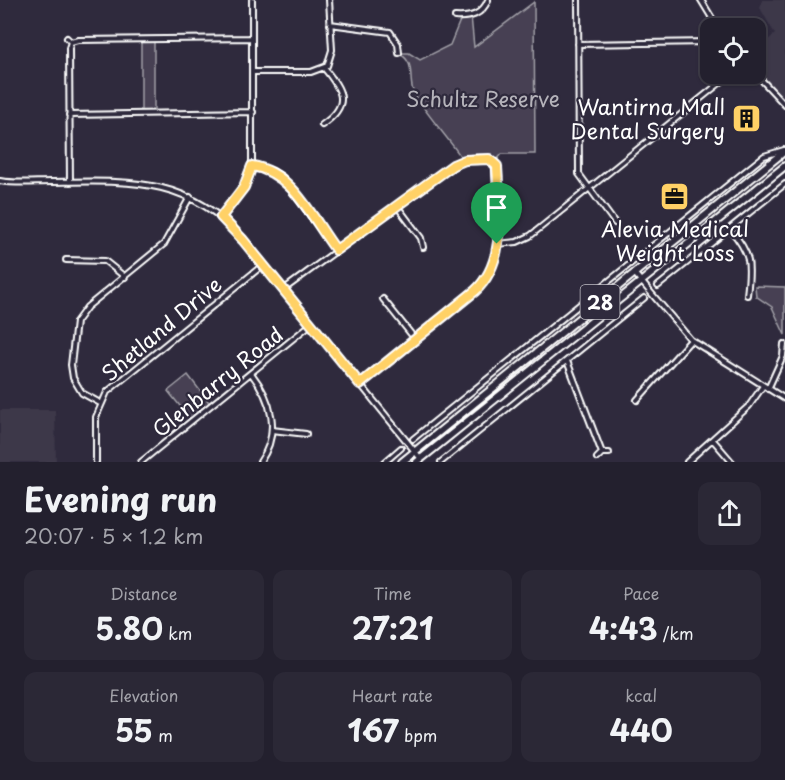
<!DOCTYPE html>
<meta charset="utf-8">
<style>
body{margin:0;font-family:"Playpen Sans",sans-serif;background:#2b2836;color:#f1f3f6;height:100vh;display:flex;flex-direction:column;font-size:22px;white-space:nowrap}
*{box-sizing:border-box;margin:0}
p{font-size:20px;color:#a3a3aa}
.icon{flex:none;width:33px;height:33px;fill:none;stroke:currentColor;stroke-width:2;stroke-linecap:round;stroke-linejoin:round}
.map{position:relative;height:462px;overflow:hidden}
.drawer{display:flex;flex-direction:column;background:#23202e;flex:1}
.drawer>*{flex:none}
.tools{position:absolute;left:700px;top:18px;display:grid;gap:12px}
.tools a{display:grid;place-items:center;width:66px;height:66px;border-radius:12px;background:#23202e;box-shadow:0 2px 4px #0004,0 0 0 2px #403e4a;font-size:30px}
.pin{position:absolute;display:grid;place-items:center;width:51px;height:51px;color:#fff;margin:-62px -26px;border-radius:50% 50% 50% 0;rotate:-45deg;box-shadow:0 0 6px #0007}
.pin .icon{rotate:45deg}
.round{display:grid;place-items:center;flex:none;width:63px;height:63px;border-radius:12px;background:#2b2836}
.summary{display:flex;align-items:center;justify-content:space-between;height:102px;padding:0 24px}
h1{font-size:33px;font-weight:700;line-height:45px}
.stats{display:grid;grid-template-columns:repeat(3,1fr);gap:9px;height:102px;padding:6px 24px}
.stats div{display:grid;align-content:center;border-radius:12px;background:#2b2836;text-align:center}
.stats b{font-size:30px;font-weight:700}
.stats small{font-size:16px;font-weight:400}
.stats p{font-size:16px}
.map>svg:first-child{display:block}
.built{fill:#3c3749}
.green{fill:#464152;stroke:#a2a0a8;stroke-width:1.5}
.lines{fill:none;stroke-linecap:round;stroke-linejoin:round}
.street-casing{stroke:#fff;stroke-width:8}
.primary-casing{stroke:#fff;stroke-width:10}
.street{stroke:#2f2a3d;stroke-width:4}
.primary{stroke:#2f2a3d;stroke-width:6}
.route-casing{stroke:#fff;stroke-width:12}
.route{stroke:#ffd166;stroke-width:8}
.labels{text-anchor:middle;dominant-baseline:central;stroke-width:4.5;stroke-linejoin:round;paint-order:stroke}
.shield{fill:#2f2a3d;stroke:#c1bfc5;stroke-width:1.5}
.shield-label{font-size:20px;font-weight:bold;fill:#fff}
.park-label{font-size:21px;fill:#b5b3ba;stroke:#2f2a3d}
.poi-label{font-size:21px;fill:#fff;stroke:#2f2a3d;text-anchor:end}
.street-label{font-size:21px;fill:#fff;stroke:#2f2a3d}
</style>
<div class="map">
<svg width="785" height="462" viewBox="0 0 785 462">
<rect width="100%" height="100%" fill="#2f2a3d"/>
<filter id="ink" filterUnits="userSpaceOnUse"><feTurbulence type="fractalNoise" baseFrequency=".0167" numOctaves="2"/><feDisplacementMap in="SourceGraphic" scale="12" xChannelSelector="R" yChannelSelector="G"/><feConvolveMatrix kernelMatrix="1 2 1 2 8 2 1 2 1" color-interpolation-filters="sRGB"/></filter>
<g filter="url(#ink)">
<path class="built" d="M762 0H785V105L756 74V50L775 34 760 8Z
M0 410H55L56 462H0Z"/>
<path class="green" d="M534 2 535 154H502L495 162 489 159 463 160C453 144 418 104 413 91 408 74 416 64 399 53H409L420 60 450 45 461 18 471 16 474 47Z
M141 39H154V114H141Z
M755 286 785 287V335L772 307 756 296Z
M188 375 211 405 192 421 168 391Z"/>
<g class="lines">
<defs>
<path id="street" d="M578 0 579 174 615 223
M701 0 718 28
M455 17C470 18 482 15 488 0
M330 24 390 32 398 44 399 53
M67 38 71 42 69 48 70 182
M71 42 78 40 252 38
M578 44 711 42
M253 72H311L327 66 332 50 329 0
M756 74 785 105
M69 115 253 112
M322 125C351 105 343 91 324 68
M252 167 272 171 282 177 336 250
M0 181C16 184 35 182 51 182 128 181 188 176 243 239L421 459
M397 206 421 238 423 247
M221 217 245 187 252 167V0
M730 229C751 254 751 263 747 295
M497 244 517 242 530 236 731 74
M66 260 105 261 125 277
M635 274 691 340 785 399
M658 286 785 184
M283 290 453 165C464 158 484 155 495 162L497 252 489 274 475 291 360 384
M383 299 415 339
M567 361 602 453
M251 373C272 400 281 432 260 462
M768 389 783 356 784 344
M637 400 691 340
M100 403 82 393 73 378 71 365 76 322 87 307 164 244 190 197
M272 430 306 434
M413 439 764 156 784 150
M713 440 732 462
M597 458 602 453H609
M96 462V417L107 392 263 265
M141 462 311 324
M385 462 401 448
M441 462 644 298
M687 462 749 406 763 386"/>
<path id="primary" d="M402 462 785 151
M417 462 785 166"/>
</defs>
<use href="#street" class="street-casing"/>
<use href="#primary" class="primary-casing"/>
<use href="#street" class="street"/>
<use href="#primary" class="primary"/>
</g>
</g>
<g class="lines" filter="url(#ink)">
<defs>
<path id="route" d="M489 159 497 166C499 206 508 261 475 291L360 384 243 240 221 217 244 187 252 166C293 172 313 220 336 250L453 165 465 160Z"/>
</defs>
<use href="#route" class="route-casing"/>
<use href="#route" class="route"/>
</g>
<defs>
<symbol id="building-square" viewBox="-11 -11 22 22"><rect x="-9" y="-9" width="18" height="18" rx="4" fill="#ffd166" stroke="#2f2a3d"/><path d="M-4-6H4V6H1V3H-1V6H-4ZM-2.5-4.3h1.7v1.8h-1.7ZM.8-4.3h1.7v1.8H.8ZM-2.5-1h1.7V.8h-1.7ZM.8-1h1.7V.8H.8Z" fill="#111"/></symbol>
<symbol id="office-square" viewBox="-11 -11 22 22"><rect x="-9" y="-9" width="18" height="18" rx="4" fill="#ffd166" stroke="#2f2a3d"/><path d="M-6-3h4V-5.5h4V-3h4V5H-6ZM-1-4.5V-3h2v-1.5ZM-6 0V1H6V0Z" fill="#111"/></symbol>
</defs>
<g fill-rule="evenodd">
<use href="#building-square" x="730" y="102" width="33" height="33"/>
<use href="#office-square" x="658" y="180" width="33" height="33"/>
</g>
<g class="labels">
<rect class="shield" x="580.5" y="285" width="39" height="34" rx="4.5"/>
<g class="shield-label">
<text x="600" y="302">28</text>
</g>
<g class="park-label">
<text x="483" y="98">Schultz Reserve</text>
</g>
<g class="poi-label">
<text x="725" y="106">Wantirna Mall<tspan x="725" dy="24">Dental Surgery</tspan></text>
<text x="675" y="228" text-anchor="middle">Alevia Medical<tspan x="675" dy="24">Weight Loss</tspan></text>
</g>
<g class="street-label">
<text transform="translate(161 328) rotate(-40)">Shetland Drive</text>
<text transform="translate(217 381) rotate(-39)">Glenbarry Road</text>
</g>
</g>
</svg>
<div class="tools">
<a><svg class="icon" aria-label="locate" viewBox="0 0 24 24"><circle cx="12" cy="12" r="6"/><path d="M12 2v4M12 18v4M2 12h4M18 12h4"/></svg></a>
</div>
<div class="pin" style="left:497px;top:244px;background:#1e9e55"><svg class="icon" aria-label="arrive" viewBox="0 0 24 24"><path d="M6 21V4h12l-3 4 3 4H6"/></svg></div>
</div>
<section class="drawer">
<div class="summary"><div><h1>Evening run</h1><p>20:07 · 5 × 1.2 km</p></div><a class="round"><svg class="icon" aria-label="share" viewBox="0 0 24 24"><path d="M12 15V3M7 8l5-5 5 5M5 13v7h14v-7"/></svg></a></div>
<div class="stats">
<div><p>Distance</p><b>5.80<small> km</small></b></div>
<div><p>Time</p><b>27:21</b></div>
<div><p>Pace</p><b>4:43<small> /km</small></b></div>
</div>
<div class="stats">
<div><p>Elevation</p><b>55<small> m</small></b></div>
<div><p>Heart rate</p><b>167<small> bpm</small></b></div>
<div><p>kcal</p><b>440</b></div>
</div>
</section>
